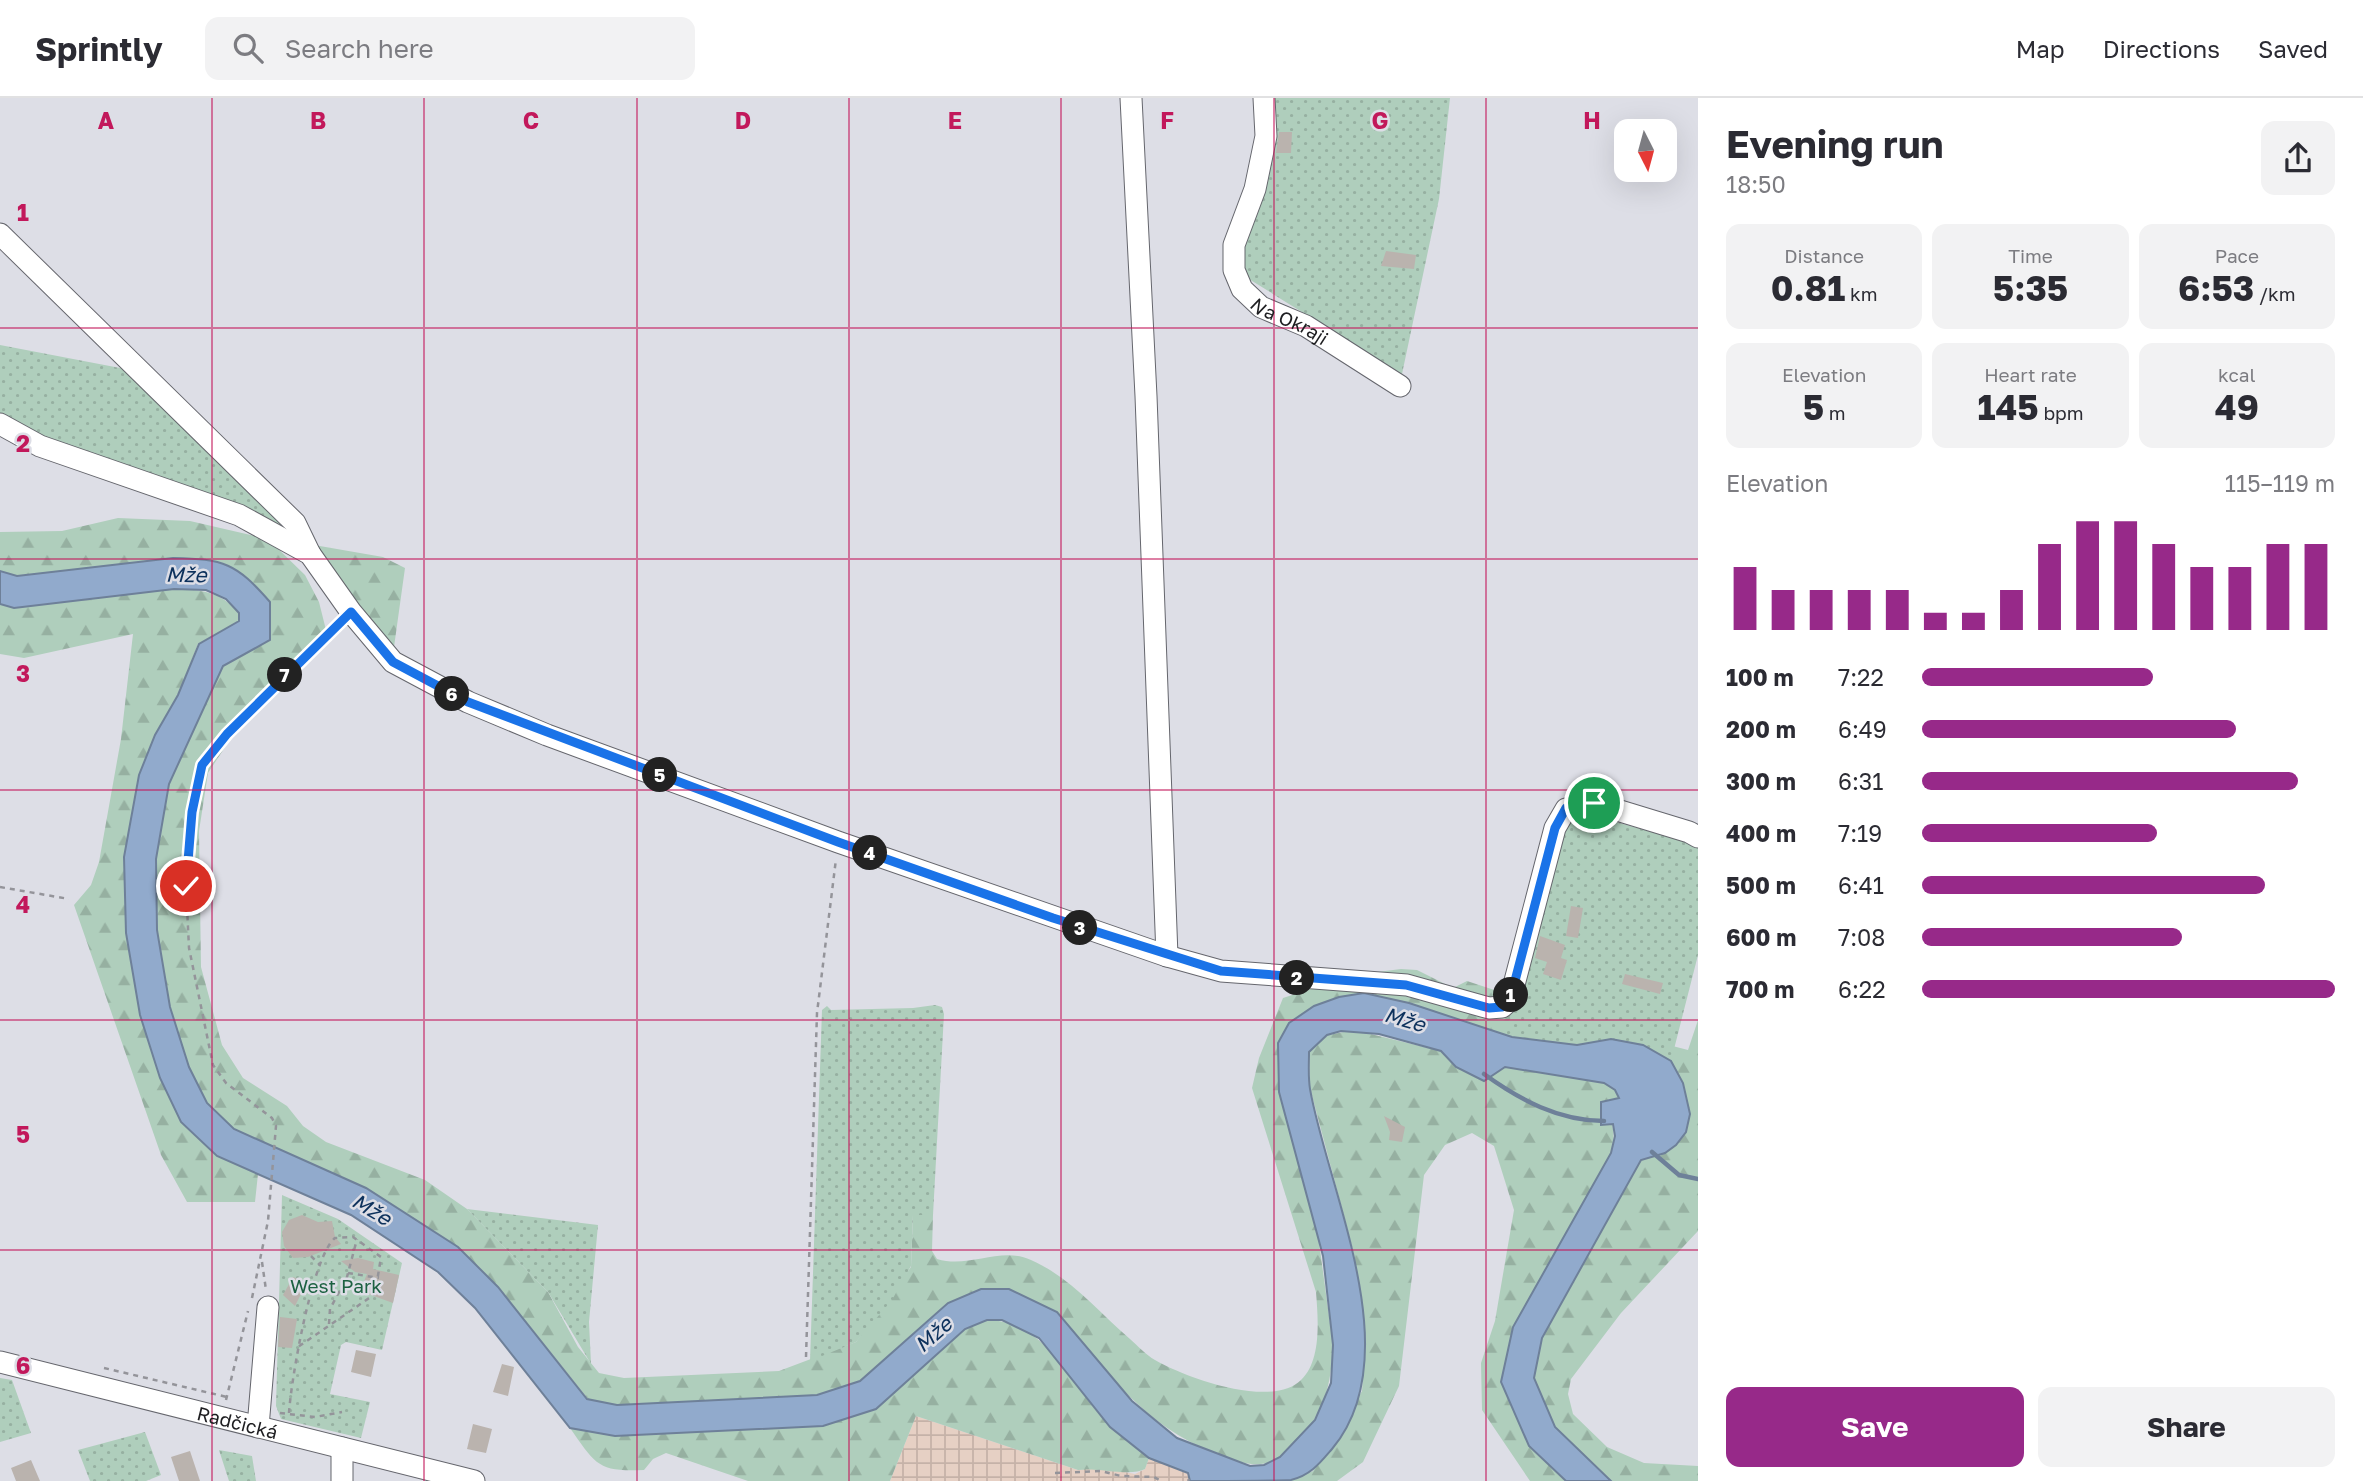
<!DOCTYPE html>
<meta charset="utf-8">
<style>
body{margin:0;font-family:"Golos Text",sans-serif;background:#f2f2f3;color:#2b2b33;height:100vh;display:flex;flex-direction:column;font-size:26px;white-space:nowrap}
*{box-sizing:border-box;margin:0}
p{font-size:23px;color:#7c7c81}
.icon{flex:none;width:38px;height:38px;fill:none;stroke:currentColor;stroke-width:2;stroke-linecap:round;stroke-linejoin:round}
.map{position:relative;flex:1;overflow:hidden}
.sheet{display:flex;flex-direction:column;background:#fff;width:665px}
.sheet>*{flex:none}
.needle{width:46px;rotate:174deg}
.fabs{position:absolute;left:1614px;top:21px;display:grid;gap:14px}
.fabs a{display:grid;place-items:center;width:63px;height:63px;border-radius:14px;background:#fff;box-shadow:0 7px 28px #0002;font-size:35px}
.pin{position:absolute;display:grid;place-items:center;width:60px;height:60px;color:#fff;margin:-30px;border:4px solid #fff;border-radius:50%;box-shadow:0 2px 7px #0007}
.km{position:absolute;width:35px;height:35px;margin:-18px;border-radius:50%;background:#222;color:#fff;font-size:19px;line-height:35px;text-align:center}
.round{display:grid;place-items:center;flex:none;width:74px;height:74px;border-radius:14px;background:#f2f2f3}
.overview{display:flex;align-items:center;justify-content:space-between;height:119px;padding:0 28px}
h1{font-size:38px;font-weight:700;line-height:52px}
.metrics{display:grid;grid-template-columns:repeat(3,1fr);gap:10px;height:119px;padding:7px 28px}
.metrics div{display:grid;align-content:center;border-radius:14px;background:#f2f2f3;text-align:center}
.metrics b{font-size:35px;font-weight:700}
.metrics small{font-size:19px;font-weight:400}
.metrics p{font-size:19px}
.chart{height:196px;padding:14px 28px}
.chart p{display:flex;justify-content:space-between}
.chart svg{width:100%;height:126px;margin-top:7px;stroke:#972989;stroke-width:6}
.cta{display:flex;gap:14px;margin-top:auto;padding:14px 28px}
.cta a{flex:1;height:80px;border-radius:14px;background:#972989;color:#fff;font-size:28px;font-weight:700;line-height:80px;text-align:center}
.cta a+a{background:#f2f2f3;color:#2b2b33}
ul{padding:0 28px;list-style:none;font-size:23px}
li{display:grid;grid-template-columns:112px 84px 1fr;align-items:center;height:52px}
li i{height:18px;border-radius:9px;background:#972989}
header{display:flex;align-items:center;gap:42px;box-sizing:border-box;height:98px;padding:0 35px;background:#fff;border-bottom:2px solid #e1e1e2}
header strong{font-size:33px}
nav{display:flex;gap:38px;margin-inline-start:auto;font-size:24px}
.search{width:490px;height:63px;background:#f2f2f3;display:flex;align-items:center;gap:18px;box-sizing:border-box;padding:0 24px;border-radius:14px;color:#7c7c81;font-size:26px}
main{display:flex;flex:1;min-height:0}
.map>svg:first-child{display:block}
.industrial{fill:url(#industrial-grid)}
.forest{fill:url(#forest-firs)}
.park{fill:url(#park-dots)}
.water{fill:#91aacc;stroke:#6e8099;stroke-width:2}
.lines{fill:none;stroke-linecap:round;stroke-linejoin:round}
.stream{stroke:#6e8099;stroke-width:4.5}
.building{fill:#bab3ae}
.minor-casing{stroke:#65666d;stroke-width:23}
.path{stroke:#94949a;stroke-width:2.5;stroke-dasharray:5 5;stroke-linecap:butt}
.minor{stroke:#fff;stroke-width:21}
.route-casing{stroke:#fff;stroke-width:14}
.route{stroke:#1a73e8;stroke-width:9}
.grid{fill:none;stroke:#c2185b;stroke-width:2;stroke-opacity:0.55}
.labels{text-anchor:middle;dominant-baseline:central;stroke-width:5;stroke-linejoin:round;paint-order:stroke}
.street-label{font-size:19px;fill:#1e1e21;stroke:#dddee6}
.park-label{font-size:19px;fill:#1c6141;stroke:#dddee6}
.water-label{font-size:21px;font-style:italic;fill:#0d315c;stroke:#dddee6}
.grid-label{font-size:23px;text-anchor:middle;font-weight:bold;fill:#c2185b;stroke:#dddee6;stroke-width:5;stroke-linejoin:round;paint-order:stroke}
</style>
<header>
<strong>Sprintly</strong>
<div class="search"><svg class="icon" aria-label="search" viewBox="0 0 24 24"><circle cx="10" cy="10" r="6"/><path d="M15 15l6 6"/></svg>Search here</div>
<nav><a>Map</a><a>Directions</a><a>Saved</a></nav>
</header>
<main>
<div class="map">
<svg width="1698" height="1383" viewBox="0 0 1698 1383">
<defs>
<pattern id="industrial-grid" width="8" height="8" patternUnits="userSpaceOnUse" patternTransform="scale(1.75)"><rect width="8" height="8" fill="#e6d0c4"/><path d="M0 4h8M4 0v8" fill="none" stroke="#c5b2a8"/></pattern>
<pattern id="forest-firs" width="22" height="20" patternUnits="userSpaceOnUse" patternTransform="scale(1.75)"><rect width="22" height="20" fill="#afcebc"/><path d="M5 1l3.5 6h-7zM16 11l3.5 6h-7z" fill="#96b0a1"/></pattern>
<pattern id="park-dots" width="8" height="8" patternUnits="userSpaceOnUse" patternTransform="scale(1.75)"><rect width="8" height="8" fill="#afcebc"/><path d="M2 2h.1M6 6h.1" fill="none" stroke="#96b0a1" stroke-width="1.8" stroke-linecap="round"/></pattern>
</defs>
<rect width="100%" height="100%" fill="#dddee6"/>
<path class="industrial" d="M916 1318 1078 1372 1099 1369 1135 1376 1145 1371 1149 1360 1188 1375 1194 1383H890Z"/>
<path class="forest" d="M118 420 190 423 268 441 305 477 319 504 329 544 239 628 208 675 199 733 201 869 222 947 243 980 287 1008 303 1028 326 1044 425 1082 467 1111 548 1194 578 1249 599 1275 624 1280 779 1273 856 1244 911 1169 913 1117H933L932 1153 937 1161C969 1171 1000 1148 1031 1162 1072 1180 1097 1213 1130 1241 1138 1248 1146 1257 1155 1262 1186 1280 1272 1311 1301 1282 1322 1262 1318 1220 1316 1194L1252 990 1259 960 1283 900 1354 877 1401 871 1417 872 1453 890 1467 883 1634 938 1688 952 1698 922V1133L1621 1215 1571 1281 1568 1296 1573 1316 1607 1349 1644 1365 1698 1368V1383H1611L1555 1329 1534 1280 1542 1240 1641 1062 1665 1055 1643 947 1611 941 1577 947 1512 939 1409 905 1364 895 1289 925 1333 1247C1331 1288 1325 1313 1297 1345 1273 1371 1255 1370 1225 1359 1144 1330 1110 1277 1057 1214L948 1205 860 1283 817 1297 617 1307 588 1301 498 1189 366 1090 234 1031 207 1005 189 969 170 909 157 832 156 761 169 686 223 568 270 542V503L173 460 16 478 0 473V434L62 433Z
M314 447 383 459 405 470 394 549 377 540Z
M174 491C202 492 220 493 239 515V523L198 546 178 597 155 637 139 677 124 759 126 835 140 917 217 1058 258 1076 255 1104H187L161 1057 74 807 91 787 99 764 121 641 133 536 24 560 0 556V506L14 510Z
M1354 932 1441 953 1456 969 1483 983 1505 969 1604 985 1615 992 1619 1000 1602 1004C1612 1023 1617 1033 1611 1055L1513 1229 1529 1348 1566 1383H1530L1482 1312 1481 1265 1495 1223 1514 1112 1494 1048 1472 1035 1445 1047 1424 1077 1399 1288 1363 1364 1337 1383H1290L1313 1373 1362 1293 1365 1246 1353 1152 1310 990 1309 953 1328 937Z
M988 1222C1049 1223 1073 1292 1111 1329 1122 1340 1137 1350 1149 1360L1145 1371C1130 1379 1098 1369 1078 1372L916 1318 890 1383H748L666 1355 653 1361 644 1372C598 1374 596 1367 570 1330L615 1338 823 1328 876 1311 965 1231Z"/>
<path class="park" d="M1274 0H1450L1439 101 1402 276 1244 178 1240 161Z
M0 247 141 274 310 456 0 326Z
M1573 712 1698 747V857L1671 963 1643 947 1611 941 1577 947 1505 936 1548 783Z
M935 907 942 909 944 916 933 1117H913L911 1168 892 1202 856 1244 810 1263 822 912 827 908 831 912 913 910Z
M282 1097 338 1121 402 1165 382 1252 346 1244 341 1247 330 1296 370 1304 361 1340 281 1321 276 1308Z
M467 1111 598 1127 589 1224 591 1266 548 1194Z
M0 1280 12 1282 31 1335 0 1344Z
M145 1334 161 1377 146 1383H90L78 1352Z
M219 1352 252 1358 256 1383H229Z"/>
<path class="water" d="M173 460C224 461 236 465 270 504V542L223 568 169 686 156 761 157 832 170 909 189 969 207 1005 234 1031 366 1090 458 1149 498 1189 587 1301 617 1307 817 1297 860 1283 948 1205 981 1191H1009L1057 1214 1132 1303 1177 1340 1250 1368 1264 1367 1280 1359 1315 1322 1331 1285 1333 1247 1323 1158 1279 994 1278 945 1289 925 1314 908 1339 899 1364 895 1409 905 1512 939 1577 947 1611 941 1643 947 1671 963 1683 985 1690 1016 1686 1034 1676 1047 1665 1055 1641 1062 1542 1240 1534 1280 1555 1329 1611 1383H1566L1529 1348 1501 1284 1513 1229 1611 1055 1615 1038 1613 1026 1601 1027V1004L1619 1000 1615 992 1604 985 1505 969 1484 983 1456 969 1441 953 1379 936 1341 933 1327 937 1309 954C1309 966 1308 979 1310 991 1328 1093 1410 1258 1332 1351 1320 1365 1311 1377 1291 1382 1268 1383 1217 1383 1190 1383L1188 1375 1149 1360 1110 1329 1039 1240 1002 1222H987L965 1231 876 1311 823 1328 615 1338 570 1330 475 1210 438 1174 351 1117 217 1058 181 1024 160 980 140 917 126 835 124 759 139 677 155 637 178 597 199 546 239 523V515L226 501 206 492 174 491 14 510 0 506V473L17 478Z"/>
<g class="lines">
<path class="stream" d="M1484 976C1520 1002 1559 1023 1604 1023
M1652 1054 1679 1077 1698 1081"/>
</g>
<path class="building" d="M1279 34H1292L1291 55H1276Z
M1386 153 1416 157 1414 171 1381 168Z
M1571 808 1583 810 1578 840 1566 838Z
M1540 838 1565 847 1561 860 1567 862 1561 882 1543 876 1547 864 1535 860Z
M1625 876 1663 885 1660 896 1622 886Z
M1384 1018 1405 1029 1402 1044 1389 1042 1390 1034Z
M302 1117 318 1124 332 1123 335 1139 341 1146 308 1159 293 1160 284 1148 282 1134 289 1122Z
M358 1160 374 1164 373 1171 399 1177 393 1205 360 1193 367 1176 355 1174 341 1163Z
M293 1179 307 1184 295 1208 283 1197Z
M280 1219 297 1221 292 1250 278 1249Z
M356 1252 376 1256 371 1279 351 1274Z
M502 1266 514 1269 508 1298 493 1294Z
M473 1326 492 1331 486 1355 467 1351Z
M190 1353 200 1383H179L171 1359Z
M31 1362 40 1383H16L11 1370Z"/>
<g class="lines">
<defs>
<g id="minor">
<path d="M1131 0 1146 298 1167 858"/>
<path id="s1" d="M1264 0 1266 38 1255 91 1234 147V172L1242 191 1261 209 1306 228 1400 288"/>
<path d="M0 136 295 425 310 456"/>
<path d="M0 326 40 348 239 417 310 456 351 514 393 564 468 604 547 637 838 744 1167 858 1221 873 1407 887 1489 910 1502 909 1510 902 1555 730 1566 711 1594 705 1689 734 1698 739"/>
<path id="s2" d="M0 1264 474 1383"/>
<path d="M258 1329 268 1209"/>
<path d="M342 1350V1383"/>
</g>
</defs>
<use href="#minor" class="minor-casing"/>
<path class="path" d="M0 789 69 801
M311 1158 320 1167
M262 1164 266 1192
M348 1175 379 1180
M252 1200 268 1123 276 1028 272 1020 226 985 213 967 189 850 186 788 192 714 202 667 209 657 275 586 338 526
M329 1226 330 1211 347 1179 357 1141
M806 1259 817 915 836 761
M104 1270 227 1299
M226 1302 248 1213
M280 1315 315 1319 342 1314
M289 1315C291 1282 312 1159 335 1140L353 1139 381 1159 375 1196 298 1249
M1055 1375 1101 1373 1121 1378 1154 1379 1161 1383
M1188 1383 1189 1381"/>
<use href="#minor" class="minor"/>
</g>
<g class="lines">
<defs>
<path id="route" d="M186 788 192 714 202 667 227 636 351 514 393 564 468 604 838 744 1053 820 1221 873 1406 887 1489 910 1502 909 1510 902 1555 730 1566 710 1594 705"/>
</defs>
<use href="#route" class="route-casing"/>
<use href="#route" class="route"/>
</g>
<path class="grid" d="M212 0V1383M424 0V1383M637 0V1383M849 0V1383M1061 0V1383M1274 0V1383M1486 0V1383M0 230H1698M0 461H1698M0 692H1698M0 922H1698M0 1152H1698"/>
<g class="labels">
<g class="street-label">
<text stroke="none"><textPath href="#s1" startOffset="256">Na Okraji</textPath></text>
<text stroke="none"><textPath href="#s2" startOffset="245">Radčická</textPath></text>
</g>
<g class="park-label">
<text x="336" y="1187">West Park</text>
</g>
<g class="water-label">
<text transform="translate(186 476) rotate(1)">Mže</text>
<text transform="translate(1405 921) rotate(16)">Mže</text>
<text transform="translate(372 1111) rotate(31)">Mže</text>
<text transform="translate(933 1236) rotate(-41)">Mže</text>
</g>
</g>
<g class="grid-label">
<text x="106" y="31">A</text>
<text x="318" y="31">B</text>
<text x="531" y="31">C</text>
<text x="743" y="31">D</text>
<text x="955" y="31">E</text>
<text x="1167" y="31">F</text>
<text x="1380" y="31">G</text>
<text x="1592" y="31">H</text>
<text x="23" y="123">1</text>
<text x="23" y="354">2</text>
<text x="23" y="584">3</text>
<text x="23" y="815">4</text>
<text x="23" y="1045">5</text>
<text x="23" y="1276">6</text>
</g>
</svg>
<div class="fabs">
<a><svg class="needle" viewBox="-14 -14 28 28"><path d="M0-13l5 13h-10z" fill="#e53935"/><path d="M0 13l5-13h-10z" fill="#7c7c81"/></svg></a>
</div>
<div class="pin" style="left:1594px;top:705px;background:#1e9e55"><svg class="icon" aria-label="arrive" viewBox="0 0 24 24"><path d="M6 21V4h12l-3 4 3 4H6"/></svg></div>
<div class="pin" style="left:186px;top:788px;background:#d93025"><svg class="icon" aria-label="check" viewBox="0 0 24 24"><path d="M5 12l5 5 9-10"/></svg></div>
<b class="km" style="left:1511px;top:897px">1</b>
<b class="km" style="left:1297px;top:880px">2</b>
<b class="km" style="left:1080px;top:830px">3</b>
<b class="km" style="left:870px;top:755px">4</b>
<b class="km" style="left:660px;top:677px">5</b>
<b class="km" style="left:452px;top:596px">6</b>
<b class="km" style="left:285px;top:577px">7</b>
</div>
<section class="sheet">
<div class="overview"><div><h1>Evening run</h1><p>18:50</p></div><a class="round"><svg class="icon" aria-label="share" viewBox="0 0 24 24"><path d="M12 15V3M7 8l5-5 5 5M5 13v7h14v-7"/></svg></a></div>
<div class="metrics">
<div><p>Distance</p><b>0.81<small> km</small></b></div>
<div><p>Time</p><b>5:35</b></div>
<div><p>Pace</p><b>6:53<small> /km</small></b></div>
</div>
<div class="metrics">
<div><p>Elevation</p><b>5<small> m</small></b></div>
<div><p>Heart rate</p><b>145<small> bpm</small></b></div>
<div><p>kcal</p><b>49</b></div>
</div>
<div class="chart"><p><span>Elevation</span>115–119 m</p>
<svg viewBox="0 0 160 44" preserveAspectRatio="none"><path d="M5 44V22M15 44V30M25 44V30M35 44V30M45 44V30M55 44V38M65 44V38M75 44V30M85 44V14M95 44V6M105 44V6M115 44V14M125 44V22M135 44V22M145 44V14M155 44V14"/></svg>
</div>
<ul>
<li><b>100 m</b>7:22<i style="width:56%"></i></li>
<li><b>200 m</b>6:49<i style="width:76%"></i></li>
<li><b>300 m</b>6:31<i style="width:91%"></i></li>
<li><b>400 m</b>7:19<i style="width:57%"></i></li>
<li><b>500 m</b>6:41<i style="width:83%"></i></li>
<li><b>600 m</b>7:08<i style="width:63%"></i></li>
<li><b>700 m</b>6:22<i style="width:100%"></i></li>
</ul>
<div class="cta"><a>Save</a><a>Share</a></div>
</section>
</main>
